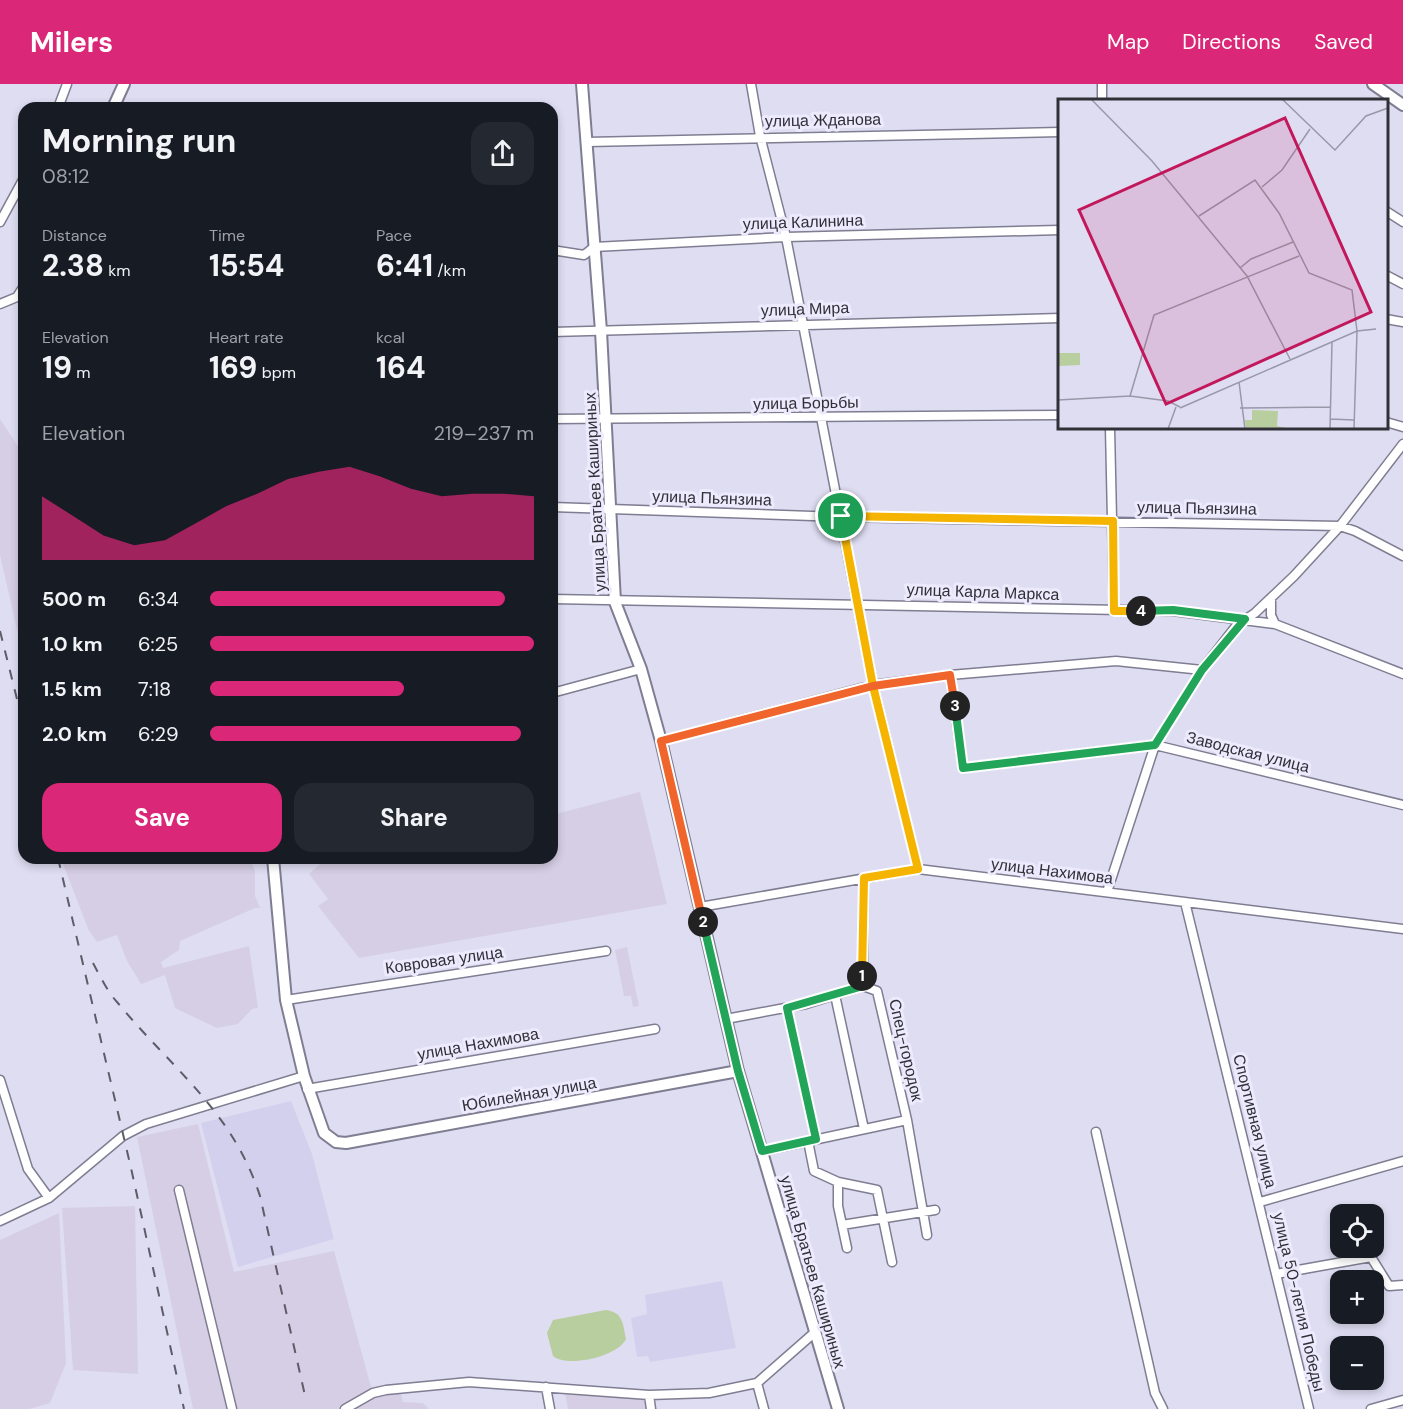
<!DOCTYPE html>
<meta charset="utf-8">
<style>
body{margin:0;font-family:"DM Sans",sans-serif;background:#242831;color:#f1f3f6;height:100vh;display:flex;flex-direction:column;font-size:22px;white-space:nowrap}
*{box-sizing:border-box;margin:0}
p{font-size:20px;color:#9ea1a6}
.icon{flex:none;width:33px;height:33px;fill:none;stroke:currentColor;stroke-width:2;stroke-linecap:round;stroke-linejoin:round}
.map{position:relative;flex:1;overflow:hidden}
.details{position:absolute;left:18px;top:18px;width:540px;height:762px;display:flex;flex-direction:column;background:#171b24;border-radius:18px;box-shadow:0 3px 9px #0003}
.details>*{flex:none}
.buttons{position:absolute;left:1330px;top:1120px;display:grid;gap:12px}
.buttons a{display:grid;place-items:center;width:54px;height:54px;border-radius:12px;background:#171b24;box-shadow:0 3px 9px #0003;font-size:30px}
.pin{position:absolute;display:grid;place-items:center;width:51px;height:51px;color:#fff;margin:-26px;border:3px solid #fff;border-radius:50%;box-shadow:0 2px 6px #0007}
.km{position:absolute;width:30px;height:30px;margin:-15px;border-radius:50%;background:#222;color:#fff;font-size:16px;line-height:30px;text-align:center}
.round{display:grid;place-items:center;flex:none;width:63px;height:63px;border-radius:18px;background:#242831}
.headline{display:flex;align-items:center;justify-content:space-between;height:102px;padding:0 24px}
h1{font-size:33px;font-weight:700;line-height:45px}
.figures{display:grid;grid-template-columns:repeat(3,1fr);gap:9px;height:102px;padding:6px 24px}
.figures div{display:grid;align-content:center}
.figures b{font-size:30px;font-weight:700}
.figures small{font-size:16px;font-weight:400}
.figures p{font-size:16px}
.chart{height:168px;padding:12px 24px}
.chart p{display:flex;justify-content:space-between}
.chart svg{width:100%;height:108px;margin-top:6px;fill:#db2777;opacity:.7}
.primary-button{display:flex;gap:12px;margin-top:auto;padding:12px 24px}
.primary-button a{flex:1;height:69px;border-radius:18px;background:#db2777;color:#fff;font-size:24px;font-weight:700;line-height:69px;text-align:center}
.primary-button a+a{background:#242831;color:#f1f3f6}
ul{padding:0 24px;list-style:none;font-size:20px}
li{display:grid;grid-template-columns:96px 72px 1fr;align-items:center;height:45px}
li i{height:15px;border-radius:8px;background:#db2777}
header{display:flex;align-items:center;gap:36px;box-sizing:border-box;height:84px;padding:0 30px;background:#db2777;color:#fff}
header strong{font-size:28px}
nav{display:flex;gap:33px;margin-inline-start:auto;font-size:21px}
.map>svg:first-child{display:block}
.built{fill:#d3d0ed}
.industrial{fill:#d6cee4}
.green{fill:#b9ce9e}
.lines{fill:none;stroke-linecap:round;stroke-linejoin:round}
.minor-casing{stroke:#7f7d91;stroke-width:11}
.major-casing{stroke:#7f7d91;stroke-width:14}
.minor{stroke:#fff;stroke-width:8}
.major{stroke:#fff;stroke-width:10}
.rail{stroke:#5d5c68;stroke-width:2;stroke-dasharray:10 10;stroke-linecap:butt}
.split-1-casing{stroke:#fff;stroke-width:12}
.split-2-casing{stroke:#fff;stroke-width:12}
.split-3-casing{stroke:#fff;stroke-width:12}
.split-4-casing{stroke:#fff;stroke-width:12}
.split-5-casing{stroke:#fff;stroke-width:12}
.split-1{stroke:#f5b400;stroke-width:8}
.split-2{stroke:#22a559;stroke-width:8}
.split-3{stroke:#f0652b;stroke-width:8}
.split-4{stroke:#22a559;stroke-width:8}
.split-5{stroke:#f5b400;stroke-width:8}
.labels{text-anchor:middle;dominant-baseline:central;stroke-width:6;stroke-linejoin:round;paint-order:stroke}
.street-label{font-size:16px;fill:#313038;stroke:#eceafc}
.inset-road{fill:none;stroke:#9998a8;stroke-width:1.5}
.view{fill:#c2185b;fill-opacity:0.15;stroke:#c2185b;stroke-width:3}
.inset-edge{fill:none;stroke:#313038;stroke-width:3}
</style>
<header>
<strong>Milers</strong>
<nav><a>Map</a><a>Directions</a><a>Saved</a></nav>
</header>
<div class="map">
<svg width="1403" height="1325" viewBox="0 0 1403 1325">
<rect width="100%" height="100%" fill="#dfddf2"/>
<path class="built" d="M291 1017 312 1070 334 1155 238 1183 201 1039Z
M722 1197 736 1264 650 1278 648 1272 637 1273 631 1234 647 1230 645 1211Z"/>
<path class="industrial" d="M0 335 17 361 24 363V576L0 471Z
M640 708 667 820 359 874 318 822 328 815 309 790 327 774H552V731Z
M77 774H250L255 787V812L260 824H255L180 857 179 866 161 878 163 884 249 862 258 924 252 925 238 940 217 944 175 924 165 891 141 900 127 877 117 851 97 858 89 847 63 780Z
M627 863 639 922 633 923 631 912H624L615 866Z
M198 1040 234 1188 334 1167 371 1303 398 1299 403 1318 423 1319 429 1325H193L137 1053Z
M135 1122 138 1290 73 1286 62 1124Z
M59 1129 66 1279 50 1319 29 1325H0V1156Z
M565 1309 646 1314 648 1325H568Z"/>
<path class="green" d="M606 1226C623 1228 623 1240 626 1255 618 1273 566 1284 553 1272L547 1249 553 1236Z"/>
<g class="lines">
<defs>
<path id="minor" d="M751 0 760 52 786 153 873 601 918 785
M1102 0V16
M58 24 67 0
M587 58 1060 48
M1386 127 1403 138
M0 138 24 94
M552 166 584 171 594 163 786 153 1060 146
M1386 191 1403 200
M0 220 17 213 24 202
M1386 235 1403 238
M552 248 1060 234
M552 335 1060 331
M1386 338 1403 343
M1110 344 1114 527
M552 423 841 433 1340 442 1355 447 1403 472
M1271 514V531L1275 540
M552 515 1173 527 1275 540 1403 590
M950 591 963 684 1155 661 1403 721
M552 609 641 585
M661 657 873 601 950 591 1116 577 1202 586
M864 794 863 902 877 907 907 1036 927 1151
M1107 808 1155 661 1202 586 1237 541 1255 529 1294 492 1340 442 1403 360
M1185 818 1309 1325
M700 823 918 785 1403 845
M835 911 864 1045
M286 916 606 867
M787 924 816 1055
M726 935 806 920 863 902
M0 996 28 1085 49 1114
M307 1005 655 945
M1096 1048 1155 1309 1163 1325
M808 1057 814 1087 838 1098 877 1106 892 1178
M762 1067 907 1036
M838 1098V1122L847 1164
M179 1106 232 1325
M1260 1118 1403 1077
M0 1137 49 1114 123 1052 146 1040 304 992
M842 1141 935 1126
M1276 1190 1371 1173 1389 1202 1403 1201
M757 1299 764 1325
M546 1303 550 1325
M649 1311 651 1325
M345 1325 373 1309 386 1306 469 1298 649 1311 709 1309 757 1299 814 1249
M1371 1325 1403 1316"/>
<path id="major" d="M582 0 601 247 615 518 641 585 661 657 738 987 838 1325
M1373 0 1403 21
M113 24 124 0
M273 774 286 916 304 992 324 1049 336 1058 346 1059 738 987"/>
</defs>
<use href="#minor" class="minor-casing"/>
<use href="#major" class="major-casing"/>
<use href="#minor" class="minor"/>
<use href="#major" class="major"/>
<path class="rail" d="M0 547 24 643
M58 774 131 1084 184 1325
M93 879C100 892 107 907 117 918 172 985 232 1026 260 1112L306 1316"/>
</g>
<g class="lines">
<defs>
<path id="split-1" d="M841 432 873 602 918 785 864 794 862 892"/>
<path id="split-2" d="M703 838 738 987 762 1067 816 1055 787 924 863 902 862 892"/>
<path id="split-3" d="M703 838 661 657 873 602 950 591 955 622"/>
<path id="split-4" d="M955 622 963 684 1155 661 1202 586 1245 535 1173 526 1141 527"/>
<path id="split-5" d="M841 432 1113 437 1114 527H1141"/>
</defs>
<use href="#split-1" class="split-1-casing"/>
<use href="#split-2" class="split-2-casing"/>
<use href="#split-3" class="split-3-casing"/>
<use href="#split-4" class="split-4-casing"/>
<use href="#split-5" class="split-5-casing"/>
<use href="#split-1" class="split-1"/>
<use href="#split-2" class="split-2"/>
<use href="#split-3" class="split-3"/>
<use href="#split-4" class="split-4"/>
<use href="#split-5" class="split-5"/>
</g>
<g class="labels">
<g class="street-label">
<text transform="translate(823 36) rotate(-1)">улица Жданова</text>
<text transform="translate(803 138) rotate(-2)">улица Калинина</text>
<text transform="translate(805 225) rotate(-2)">улица Мира</text>
<text transform="translate(806 319) rotate(-1)">улица Борьбы</text>
<text transform="translate(595 408) rotate(-93)">улица Братьев Кашириных</text>
<text transform="translate(712 414) rotate(2)">улица Пьянзина</text>
<text transform="translate(1197 424) rotate(1)">улица Пьянзина</text>
<text transform="translate(983 508) rotate(2)">улица Карла Маркса</text>
<text transform="translate(1248 668) rotate(14)">Заводская улица</text>
<text transform="translate(1052 787) rotate(7)">улица Нахимова</text>
<text transform="translate(444 876) rotate(-8)">Ковровая улица</text>
<text transform="translate(478 960) rotate(-10)">улица Нахимова</text>
<text transform="translate(906 966) rotate(77)">Спец-городок</text>
<text transform="translate(529 1010) rotate(-10)">Юбилейная улица</text>
<text transform="translate(1255 1037) rotate(76)">Спортивная улица</text>
<text transform="translate(813 1188) rotate(74)">улица Братьев Кашириных</text>
<text transform="translate(1299 1218) rotate(77)">улица 50-летия Победы</text>
</g>
</g>
<g transform="translate(1058 15)">
<rect width="330" height="330" fill="#dfddf2"/>
<path d="M0 254H22V266L0 267Z" fill="#b9ce9e"/>
<path d="M194 311 220 312 219 327 234 330H188L187 321H194Z" fill="#b9ce9e"/>
<path class="inset-road" d="M33 0 94 62 189 177 232 260M224 0 277 51 308 17 330 9M204 88 224 71 252 30M141 117 197 81 221 114 251 174 294 191 299 232M182 169 193 160 235 143M181 283 187 330M72 297 96 216 241 157M0 301 72 297 110 302 122 308M122 309 299 232 318 230M182 309 272 308M272 320 296 321M110 330 118 308M272 330 274 243M296 330 299 232"/>
<path class="view" d="M227 19 313 213 108 305 21 111Z"/>
<rect width="330" height="330" class="inset-edge"/>
</g>
</svg>
<div class="buttons">
<a><svg class="icon" aria-label="locate" viewBox="0 0 24 24"><circle cx="12" cy="12" r="6"/><path d="M12 2v4M12 18v4M2 12h4M18 12h4"/></svg></a>
<a>+</a>
<a>−</a>
</div>
<div class="pin" style="left:841px;top:432px;background:#1e9e55"><svg class="icon" aria-label="arrive" viewBox="0 0 24 24"><path d="M6 21V4h12l-3 4 3 4H6"/></svg></div>
<b class="km" style="left:862px;top:892px">1</b>
<b class="km" style="left:703px;top:838px">2</b>
<b class="km" style="left:955px;top:622px">3</b>
<b class="km" style="left:1141px;top:527px">4</b>
<section class="details">
<div class="headline"><div><h1>Morning run</h1><p>08:12</p></div><a class="round"><svg class="icon" aria-label="share" viewBox="0 0 24 24"><path d="M12 15V3M7 8l5-5 5 5M5 13v7h14v-7"/></svg></a></div>
<div class="figures">
<div><p>Distance</p><b>2.38<small> km</small></b></div>
<div><p>Time</p><b>15:54</b></div>
<div><p>Pace</p><b>6:41<small> /km</small></b></div>
</div>
<div class="figures">
<div><p>Elevation</p><b>19<small> m</small></b></div>
<div><p>Heart rate</p><b>169<small> bpm</small></b></div>
<div><p>kcal</p><b>164</b></div>
</div>
<div class="chart"><p><span>Elevation</span>219–237 m</p>
<svg viewBox="0 0 160 44" preserveAspectRatio="none"><path d="M0 44V18L10 26L20 34L30 38L40 36L50 29L60 22L70 17L80 11L90 8L100 6L110 10L120 15L130 18L140 17L150 17L160 18V44z"/></svg>
</div>
<ul>
<li><b>500 m</b>6:34<i style="width:91%"></i></li>
<li><b>1.0 km</b>6:25<i style="width:100%"></i></li>
<li><b>1.5 km</b>7:18<i style="width:60%"></i></li>
<li><b>2.0 km</b>6:29<i style="width:96%"></i></li>
</ul>
<div class="primary-button"><a>Save</a><a>Share</a></div>
</section>
</div>
